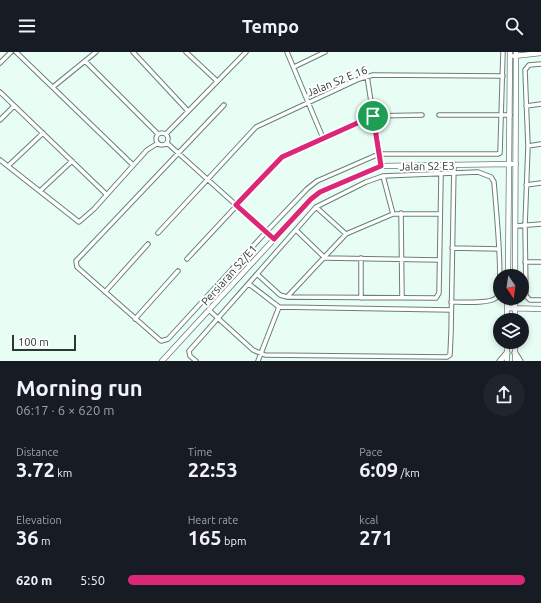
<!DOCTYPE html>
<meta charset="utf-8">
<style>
body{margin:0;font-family:Ubuntu,sans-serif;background:#20242c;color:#f1f3f6;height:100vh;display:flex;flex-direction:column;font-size:15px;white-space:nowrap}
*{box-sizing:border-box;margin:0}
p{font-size:13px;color:#9ea1a6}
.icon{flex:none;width:22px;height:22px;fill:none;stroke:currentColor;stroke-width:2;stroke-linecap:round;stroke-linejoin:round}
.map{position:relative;height:309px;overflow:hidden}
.panel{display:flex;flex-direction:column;background:#171b24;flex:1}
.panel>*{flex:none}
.needle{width:26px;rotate:167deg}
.fabs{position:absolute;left:493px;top:217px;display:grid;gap:8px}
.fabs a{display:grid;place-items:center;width:36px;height:36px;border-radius:50%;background:#171b24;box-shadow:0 2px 6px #0003;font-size:20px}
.scale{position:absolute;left:12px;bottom:10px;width:64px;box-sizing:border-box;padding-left:4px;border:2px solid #2d3833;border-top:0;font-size:11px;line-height:14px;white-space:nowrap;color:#2d3833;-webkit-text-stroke:3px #fff;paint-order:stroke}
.pin{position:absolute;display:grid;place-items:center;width:34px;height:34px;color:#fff;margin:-17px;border:2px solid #fff;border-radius:50%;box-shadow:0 1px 4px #0007}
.round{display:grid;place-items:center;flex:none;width:42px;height:42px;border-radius:21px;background:#20242c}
.head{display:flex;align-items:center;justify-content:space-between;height:68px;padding:0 16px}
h1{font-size:22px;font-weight:700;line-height:30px}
.figures{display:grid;grid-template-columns:repeat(3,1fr);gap:6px;height:68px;padding:4px 16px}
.figures div{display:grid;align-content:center}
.figures b{font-size:20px;font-weight:700}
.figures small{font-size:11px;font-weight:400}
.figures p{font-size:11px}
ul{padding:0 16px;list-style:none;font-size:13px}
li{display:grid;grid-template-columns:64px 48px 1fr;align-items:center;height:30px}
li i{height:10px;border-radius:5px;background:#db2777}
header{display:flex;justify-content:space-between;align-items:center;height:52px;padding:0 16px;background:#171b24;font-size:18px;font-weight:700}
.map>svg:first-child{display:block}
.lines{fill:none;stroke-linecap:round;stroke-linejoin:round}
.street-casing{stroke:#678076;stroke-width:5.5}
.secondary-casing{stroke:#678076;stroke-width:6}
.primary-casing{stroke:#678076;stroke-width:7}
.street{stroke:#fff;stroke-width:3.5}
.secondary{stroke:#fff;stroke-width:4.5}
.primary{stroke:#fff;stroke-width:5}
.route-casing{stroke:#fff;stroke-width:8}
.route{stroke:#db2777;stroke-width:5}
.labels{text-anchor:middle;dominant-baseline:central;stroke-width:4;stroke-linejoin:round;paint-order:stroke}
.street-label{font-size:11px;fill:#2d3833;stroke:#fff}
</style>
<header><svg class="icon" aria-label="menu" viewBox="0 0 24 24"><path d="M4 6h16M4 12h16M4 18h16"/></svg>Tempo<svg class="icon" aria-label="search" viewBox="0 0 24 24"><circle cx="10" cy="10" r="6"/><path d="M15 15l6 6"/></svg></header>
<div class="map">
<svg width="541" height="309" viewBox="0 0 541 309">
<rect width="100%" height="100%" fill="#e8fef4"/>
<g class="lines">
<defs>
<path id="street" d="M16 0 133 113
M133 0 188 59
M186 0 217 29
M287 0 323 86
M85 9 158 82
M0 11 11 0
M541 12 529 13 525 18 528 94 525 174 526 244 530 248H541
M294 15 325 0
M367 24 381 114
M53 35 96 0
M0 40 106 142
M224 53 76 209 77 215 161 289 168 287 266 180 307 137 317 129 379 102H498L500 101 503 0
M526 54 541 52
M439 63H510
M0 68 14 54
M156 87a6 6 0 1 1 12 0a6 6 0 1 1-12 0Z
M166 82 246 0
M167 91 274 187
M528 94 541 92
M0 108 79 170 94 157 147 98 158 91
M8 114 43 81
M383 124 393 162
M526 133 541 131
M40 139 72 109
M316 155 346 182
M401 161 402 246
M516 174 541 172
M296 178 325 206 439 208
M158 181 256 75 359 27 373 23 503 24
M452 196 499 197
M187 207 282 105 373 64 422 63
M525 210H541
M257 222 280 243 287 245 436 246 439 241 441 123
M249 232 279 255 451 258
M105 240 148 192
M287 245 346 182 393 162H439
M361 246V206
M210 259 253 298 265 303 447 305
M135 267 178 219
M447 305 450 303 451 281 454 112
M196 309 190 304 189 299 316 155 366 130 383 124 478 120 491 125 494 130C495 146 505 239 496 246 489 252 461 250 451 250
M258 309 279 255"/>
<path id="secondary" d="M514 4 541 1
M508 224 510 0
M515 224 516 0
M507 256 541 257
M507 268V246
M515 268V246
M162 309 311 147 320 140 381 114 516 112
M507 309V290
M515 309V290"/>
<path id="primary" d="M515 301 520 309
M500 309 507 301"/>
</defs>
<use href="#street" class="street-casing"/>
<use href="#secondary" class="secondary-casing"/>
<use href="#primary" class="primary-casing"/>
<use href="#street" class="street"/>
<use href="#secondary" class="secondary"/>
<use href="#primary" class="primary"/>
</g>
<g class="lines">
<defs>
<path id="route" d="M373 64 381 114 320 140 311 147 274 187 236 153 282 105Z"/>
</defs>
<use href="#route" class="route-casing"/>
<use href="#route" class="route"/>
</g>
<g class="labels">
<g class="street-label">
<text transform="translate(337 29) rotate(-22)">Jalan S2 E 16</text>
<text transform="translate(427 114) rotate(-1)">Jalan S2 E3</text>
<text transform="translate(229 223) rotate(-48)">Persiaran S2/E1</text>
</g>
</g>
</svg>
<div class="fabs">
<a><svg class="needle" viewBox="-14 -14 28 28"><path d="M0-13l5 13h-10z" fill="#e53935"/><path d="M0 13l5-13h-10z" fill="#9ea1a6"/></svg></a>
<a><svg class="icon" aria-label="layers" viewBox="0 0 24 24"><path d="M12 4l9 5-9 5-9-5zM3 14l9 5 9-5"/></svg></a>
</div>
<div class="scale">100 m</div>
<div class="pin" style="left:373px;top:64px;background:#1e9e55"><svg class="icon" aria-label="arrive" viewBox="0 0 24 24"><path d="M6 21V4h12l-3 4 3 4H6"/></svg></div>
</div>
<section class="panel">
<div class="head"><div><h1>Morning run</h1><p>06:17 · 6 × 620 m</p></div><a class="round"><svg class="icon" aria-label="share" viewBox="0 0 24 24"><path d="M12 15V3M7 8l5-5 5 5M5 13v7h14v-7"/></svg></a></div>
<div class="figures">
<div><p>Distance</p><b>3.72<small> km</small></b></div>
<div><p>Time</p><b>22:53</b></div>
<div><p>Pace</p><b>6:09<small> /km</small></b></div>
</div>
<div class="figures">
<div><p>Elevation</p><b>36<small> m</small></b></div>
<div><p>Heart rate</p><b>165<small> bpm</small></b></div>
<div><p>kcal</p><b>271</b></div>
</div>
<ul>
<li><b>620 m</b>5:50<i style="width:100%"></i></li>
</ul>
</section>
